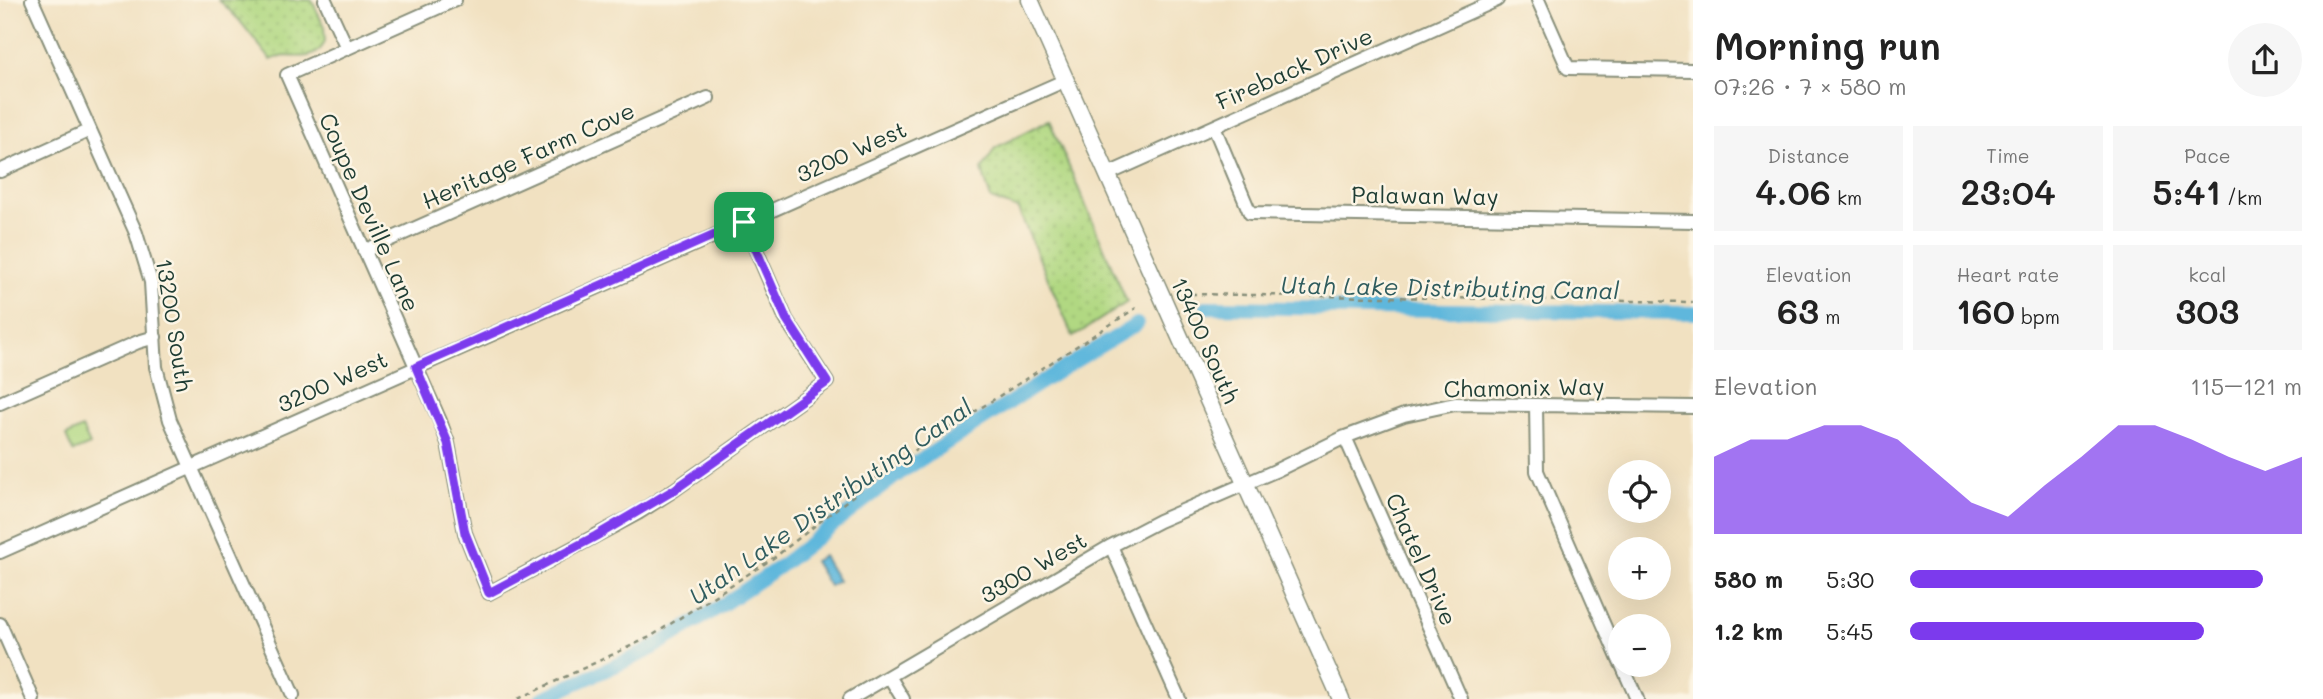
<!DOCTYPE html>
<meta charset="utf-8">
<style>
body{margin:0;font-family:Mali,sans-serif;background:#f6f6f6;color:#222;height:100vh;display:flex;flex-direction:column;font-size:26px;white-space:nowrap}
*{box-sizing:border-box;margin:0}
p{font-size:23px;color:#767676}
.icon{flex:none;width:38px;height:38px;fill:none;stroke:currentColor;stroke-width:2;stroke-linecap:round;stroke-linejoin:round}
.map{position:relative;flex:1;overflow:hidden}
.drawer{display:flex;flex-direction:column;background:#fff;width:630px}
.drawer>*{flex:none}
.fabs{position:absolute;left:1608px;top:460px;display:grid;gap:14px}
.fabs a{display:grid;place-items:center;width:63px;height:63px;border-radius:50%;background:#fff;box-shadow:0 7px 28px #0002;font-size:35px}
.pin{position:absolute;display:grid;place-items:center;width:60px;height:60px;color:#fff;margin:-30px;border-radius:14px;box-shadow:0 4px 10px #0006}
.round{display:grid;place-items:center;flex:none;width:74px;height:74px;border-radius:37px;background:#f6f6f6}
.overview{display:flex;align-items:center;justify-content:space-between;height:119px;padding:0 21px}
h1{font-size:38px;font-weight:600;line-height:52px}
.stats{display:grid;grid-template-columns:repeat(3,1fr);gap:10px;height:119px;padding:7px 21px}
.stats div{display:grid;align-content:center;border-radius:0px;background:#f6f6f6;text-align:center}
.stats b{font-size:35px;font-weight:600}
.stats small{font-size:19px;font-weight:400}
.stats p{font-size:19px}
.chart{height:196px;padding:14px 21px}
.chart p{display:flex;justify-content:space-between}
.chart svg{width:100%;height:126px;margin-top:7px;fill:#7c3aed;opacity:.7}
ul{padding:0 21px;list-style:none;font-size:23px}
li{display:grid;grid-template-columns:112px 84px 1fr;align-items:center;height:52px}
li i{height:18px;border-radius:9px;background:#7c3aed}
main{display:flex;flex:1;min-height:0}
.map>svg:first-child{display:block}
.grass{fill:url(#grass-dots);stroke:#688a5b;stroke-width:2}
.garden{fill:#b1d882;stroke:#688a5b;stroke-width:2}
.water{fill:#5fb7dc;stroke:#3f7a88;stroke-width:2}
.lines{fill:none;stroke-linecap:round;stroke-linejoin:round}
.canal{stroke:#5fb7dc;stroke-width:14}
.street-casing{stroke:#888f7a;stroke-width:16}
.secondary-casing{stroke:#888f7a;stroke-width:19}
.path{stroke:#888f7a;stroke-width:2.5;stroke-dasharray:5 5;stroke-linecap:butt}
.street{stroke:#fff;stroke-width:12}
.secondary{stroke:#fff;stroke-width:16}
.route-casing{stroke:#fff;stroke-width:14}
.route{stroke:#7c3aed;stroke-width:9}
.labels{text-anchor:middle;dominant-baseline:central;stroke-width:5;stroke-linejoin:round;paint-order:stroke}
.street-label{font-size:23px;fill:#1f3d34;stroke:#fcf5e5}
.water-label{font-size:24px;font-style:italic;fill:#2f5c5e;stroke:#fcf5e5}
</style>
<main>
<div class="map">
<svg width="1693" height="699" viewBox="0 0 1693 699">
<defs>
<pattern id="grass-dots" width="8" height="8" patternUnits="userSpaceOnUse" patternTransform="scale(1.75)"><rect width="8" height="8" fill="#b1d882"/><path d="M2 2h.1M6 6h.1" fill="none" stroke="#98ba71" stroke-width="1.8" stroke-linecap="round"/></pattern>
</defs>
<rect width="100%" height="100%" fill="#fcf5e5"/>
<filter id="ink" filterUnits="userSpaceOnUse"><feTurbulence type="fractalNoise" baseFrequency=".0143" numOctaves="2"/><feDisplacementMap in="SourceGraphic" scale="14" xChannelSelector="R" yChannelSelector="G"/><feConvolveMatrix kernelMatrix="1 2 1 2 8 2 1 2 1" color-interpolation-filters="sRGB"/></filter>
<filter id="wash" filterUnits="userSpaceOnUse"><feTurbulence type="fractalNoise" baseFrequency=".00686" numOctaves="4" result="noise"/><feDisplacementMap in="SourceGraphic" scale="28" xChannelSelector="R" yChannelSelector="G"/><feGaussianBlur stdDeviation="1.57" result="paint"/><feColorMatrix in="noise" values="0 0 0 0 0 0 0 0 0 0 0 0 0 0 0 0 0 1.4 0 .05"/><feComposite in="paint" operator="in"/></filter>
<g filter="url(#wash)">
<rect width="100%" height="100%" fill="#f1e1c1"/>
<path class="grass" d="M219 0H312L324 27 325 42C312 68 289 49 271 60L239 20Z
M1049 120 1127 302 1073 337 1018 209 991 199 982 170 995 148Z"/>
<path class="garden" d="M82 428 90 445 73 452 66 436Z"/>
<path class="water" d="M823 556 838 581 829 586 814 561Z"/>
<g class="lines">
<path class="canal" d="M1206 307 1693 313
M541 699 646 652 715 610 779 567 903 471 1059 371 1137 324"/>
</g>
</g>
<g filter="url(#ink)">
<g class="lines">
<defs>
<path id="street" d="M32 0 136 233 151 282 156 367 170 420 293 695
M325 0 347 48
M455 0 287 75 440 421 448 443 465 533 489 593 638 513 674 490 827 382 786 319 744 222
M1538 0 1568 68 1693 70
M1214 127 1250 213 1693 221
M0 171 90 130
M1108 174 1497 0
M364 251 708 98
M0 403 138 342 155 337
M1536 405 1537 471 1620 662
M1345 437 1461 699
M1111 546 1179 699
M0 552 1066 80
M0 624 33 699
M1622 665 1637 699
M889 676 903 699
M850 699 1111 546 1159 521 1275 471 1345 437 1404 415 1455 404 1693 407"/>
<path id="secondary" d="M1030 0 1341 699"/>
</defs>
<use href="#street" class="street-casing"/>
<use href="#secondary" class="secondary-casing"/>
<path class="path" d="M1191 294 1693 302
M518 699 650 637 775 557 892 465 1136 308"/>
<use href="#street" class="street"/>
<use href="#secondary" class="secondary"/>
</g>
</g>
<g class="lines" filter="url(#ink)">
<defs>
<path id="route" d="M744 222 786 318 827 382 674 490 596 536 489 593 465 533 448 443 416 367Z"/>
</defs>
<use href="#route" class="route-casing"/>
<use href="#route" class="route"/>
</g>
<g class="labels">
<g class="street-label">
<text transform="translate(1294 68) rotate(-24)">Fireback Drive</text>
<text transform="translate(851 151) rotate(-24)">3200 West</text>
<text transform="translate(528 155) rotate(-24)">Heritage Farm Cove</text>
<text transform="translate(1425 195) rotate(1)">Palawan Way</text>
<text transform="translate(370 212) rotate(66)">Coupe Deville Lane</text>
<text transform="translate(175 325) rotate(81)">13200 South</text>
<text transform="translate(1206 340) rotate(66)">13400 South</text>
<text transform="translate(332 381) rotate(-24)">3200 West</text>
<text transform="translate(1524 387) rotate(-1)">Chamonix Way</text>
<text transform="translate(1422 559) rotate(66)">Chatel Drive</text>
<text transform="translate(1033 567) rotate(-30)">3300 West</text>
</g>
<g class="water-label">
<text transform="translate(1450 287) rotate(1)">Utah Lake Distributing Canal</text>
<text transform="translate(830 501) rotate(-35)">Utah Lake Distributing Canal</text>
</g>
</g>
</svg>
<div class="fabs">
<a><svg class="icon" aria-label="locate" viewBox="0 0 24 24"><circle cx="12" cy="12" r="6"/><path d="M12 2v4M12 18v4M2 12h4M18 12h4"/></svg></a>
<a>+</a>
<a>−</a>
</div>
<div class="pin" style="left:744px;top:222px;background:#1e9e55"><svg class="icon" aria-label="arrive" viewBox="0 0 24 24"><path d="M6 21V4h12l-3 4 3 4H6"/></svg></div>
</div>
<section class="drawer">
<div class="overview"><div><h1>Morning run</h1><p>07:26 · 7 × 580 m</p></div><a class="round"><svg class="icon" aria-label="share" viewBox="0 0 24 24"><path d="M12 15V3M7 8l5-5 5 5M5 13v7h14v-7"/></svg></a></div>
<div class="stats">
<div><p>Distance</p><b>4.06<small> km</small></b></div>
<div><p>Time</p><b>23:04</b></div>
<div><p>Pace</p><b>5:41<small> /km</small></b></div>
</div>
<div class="stats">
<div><p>Elevation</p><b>63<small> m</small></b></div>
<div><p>Heart rate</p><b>160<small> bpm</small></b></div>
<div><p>kcal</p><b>303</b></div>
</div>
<div class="chart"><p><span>Elevation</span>115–121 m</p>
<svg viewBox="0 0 160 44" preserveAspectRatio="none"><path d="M0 44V17L10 11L20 11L30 6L40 6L50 11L60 22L70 33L80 38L90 27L100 17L110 6L120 6L130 11L140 17L150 22L160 17V44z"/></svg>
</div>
<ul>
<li><b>580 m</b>5:30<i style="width:90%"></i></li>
<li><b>1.2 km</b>5:45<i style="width:75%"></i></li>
</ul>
</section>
</main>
